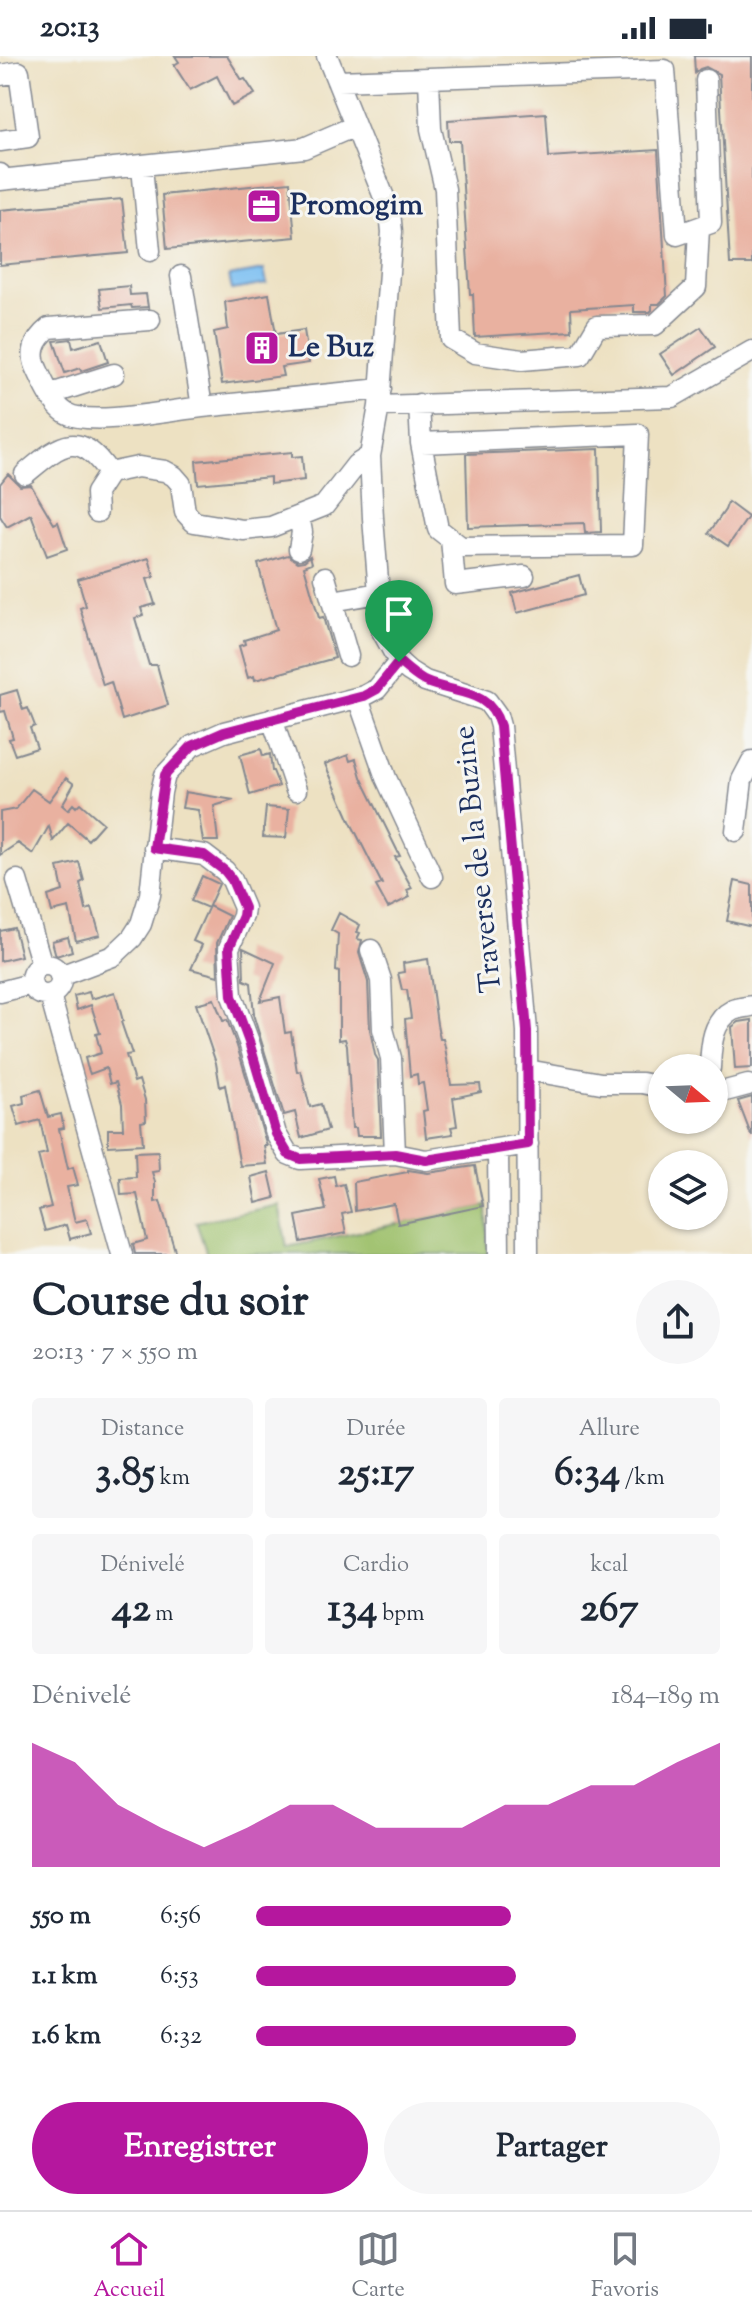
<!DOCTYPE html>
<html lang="fr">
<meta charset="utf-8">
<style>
body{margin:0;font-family:"Sorts Mill Goudy",serif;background:#f6f6f7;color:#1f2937;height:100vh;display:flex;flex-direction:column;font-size:30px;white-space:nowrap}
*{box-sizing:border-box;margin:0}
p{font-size:26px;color:#747a83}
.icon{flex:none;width:44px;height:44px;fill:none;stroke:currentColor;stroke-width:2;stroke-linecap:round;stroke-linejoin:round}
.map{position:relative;height:1198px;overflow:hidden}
.side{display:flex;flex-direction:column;background:#fff;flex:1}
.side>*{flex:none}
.needle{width:52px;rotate:109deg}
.fabs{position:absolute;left:648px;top:998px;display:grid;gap:16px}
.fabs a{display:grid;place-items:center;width:80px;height:80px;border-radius:50%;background:#fff;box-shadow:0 2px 6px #0004;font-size:40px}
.pin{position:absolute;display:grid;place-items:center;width:68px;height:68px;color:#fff;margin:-82px -34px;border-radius:50% 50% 50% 0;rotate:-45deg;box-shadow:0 0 8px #0007}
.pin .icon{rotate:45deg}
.round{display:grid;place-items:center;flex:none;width:84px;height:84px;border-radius:42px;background:#f6f6f7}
.overview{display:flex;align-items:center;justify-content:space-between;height:136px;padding:0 32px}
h1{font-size:44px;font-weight:700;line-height:60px}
.metrics{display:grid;grid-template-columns:repeat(3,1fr);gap:12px;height:136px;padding:8px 32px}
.metrics div{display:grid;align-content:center;border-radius:8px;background:#f6f6f7;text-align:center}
.metrics b{font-size:40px;font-weight:700}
.metrics small{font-size:22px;font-weight:400}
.metrics p{font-size:22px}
.chart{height:224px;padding:16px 32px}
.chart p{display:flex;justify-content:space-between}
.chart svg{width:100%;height:144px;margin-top:8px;fill:#b5179e;opacity:.7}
.cta{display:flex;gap:16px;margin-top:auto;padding:16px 32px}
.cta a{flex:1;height:92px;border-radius:48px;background:#b5179e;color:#fff;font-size:32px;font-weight:700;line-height:92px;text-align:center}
.cta a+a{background:#f6f6f7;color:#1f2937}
ul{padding:0 32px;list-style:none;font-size:26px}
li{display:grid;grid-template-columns:128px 96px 1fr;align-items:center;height:60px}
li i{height:20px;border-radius:10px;background:#b5179e}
.status{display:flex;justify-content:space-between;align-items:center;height:56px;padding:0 40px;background:#fff;direction:ltr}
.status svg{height:22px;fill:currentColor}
.tab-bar{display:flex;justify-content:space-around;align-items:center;height:112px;border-top:2px solid #e0e1e3;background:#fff;font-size:22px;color:#747a83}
.tab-bar a{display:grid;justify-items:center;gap:4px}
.tab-bar .current{color:#b5179e}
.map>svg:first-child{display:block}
.green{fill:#9dc06a;stroke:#5c7864;stroke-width:2}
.water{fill:#7bbff2;stroke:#4b77a8;stroke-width:2}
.building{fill:#e9b1a0}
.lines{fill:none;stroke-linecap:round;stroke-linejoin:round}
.minor-casing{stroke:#848890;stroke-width:23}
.minor{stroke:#fff;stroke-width:20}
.route-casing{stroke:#fff;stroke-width:16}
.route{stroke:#b5179e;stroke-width:10}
.labels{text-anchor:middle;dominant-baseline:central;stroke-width:6;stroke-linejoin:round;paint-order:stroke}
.poi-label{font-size:30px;font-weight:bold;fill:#1b2f5e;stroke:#f6f6f2;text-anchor:start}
.street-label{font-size:30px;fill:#1b2f5e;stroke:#f6f6f2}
</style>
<div class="status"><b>20:13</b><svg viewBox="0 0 49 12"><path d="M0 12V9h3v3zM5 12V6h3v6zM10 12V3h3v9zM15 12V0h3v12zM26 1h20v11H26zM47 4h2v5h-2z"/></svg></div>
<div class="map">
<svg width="752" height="1198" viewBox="0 0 752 1198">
<rect width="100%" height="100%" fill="#f6f6f2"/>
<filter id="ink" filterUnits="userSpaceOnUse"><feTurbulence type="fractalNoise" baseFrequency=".0125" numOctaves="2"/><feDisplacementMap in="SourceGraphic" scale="16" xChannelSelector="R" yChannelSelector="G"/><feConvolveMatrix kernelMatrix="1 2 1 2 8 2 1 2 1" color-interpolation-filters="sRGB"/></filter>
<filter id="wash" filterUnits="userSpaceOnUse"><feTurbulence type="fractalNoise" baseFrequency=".006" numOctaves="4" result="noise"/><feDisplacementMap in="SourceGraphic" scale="32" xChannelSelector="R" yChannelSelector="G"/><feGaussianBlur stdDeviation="1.8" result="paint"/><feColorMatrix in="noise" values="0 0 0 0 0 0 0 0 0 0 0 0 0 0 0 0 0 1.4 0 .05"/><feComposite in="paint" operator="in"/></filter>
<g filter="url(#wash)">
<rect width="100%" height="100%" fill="#ede1c2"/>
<path class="green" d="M279 1149 287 1191 487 1149 488 1198H207L196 1166Z"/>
<path class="water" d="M264 214 267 228 232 234 229 220Z"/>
<g id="blocks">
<path class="building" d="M175 0H227L242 24 245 23 255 38 232 50 217 20 190 34 174 9 179 6Z
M694 0H752V208H730L719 18 706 11 700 13 695 17Z
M546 57 549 101 658 94 667 240 659 248H652V254L650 256H634V249L571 253 572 275 475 281 473 238H470L460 85H449L448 64Z
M290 126 295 181 167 193 162 139Z
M122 143 128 197 0 209V154Z
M129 230 130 239 146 238 148 251 132 252 131 249 102 252 99 233Z
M269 238 276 278 304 274 309 307 281 311 283 320 222 328 214 276 228 273 225 246Z
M701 271 715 291 674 319 660 298Z
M71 283 73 292 101 284 108 306 81 315 80 312 65 317 54 285Z
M599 393 601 476 585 477 584 467 468 471 466 398Z
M292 396V401L302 400 304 424 270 428V421L198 428 196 405Z
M8 418 20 430 31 429 54 468 58 466 67 493 47 500 31 458 7 471 0 460V428Z
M728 446 748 461 728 490 709 477 725 454Z
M288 499 298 506 304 505 310 500 312 507 304 510 319 562 323 561 335 602 255 624 254 620 248 622 239 590 245 588 244 584 276 574 258 508Z
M149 502 154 521 147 523 155 548 141 552 143 559 135 562 149 609H157L168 649 122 664 111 626 103 629 80 552 86 550 78 523Z
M579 519 584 539 517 557 512 537Z
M17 634 23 654 28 652 35 670 30 672 37 692 15 699 9 683 13 682 5 655 0 656V639Z
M261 693 263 700 270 698 272 715H273L279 730 250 739 240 699Z
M348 699 350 705 356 703 361 721 400 800 395 801 412 832 407 834 410 841 388 852 376 830 382 828 350 765 325 708Z
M66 722 74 728 62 749 68 754 73 748 76 751 80 747 103 767 88 784 68 767 53 785 49 770 33 798 18 787 0 799V756L16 753 32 733 49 745Z
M185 736 234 744 214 750 218 785H203L198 754 182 752Z
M266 751 289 753 286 782 263 781Z
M79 806 84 825 80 827 86 854 92 852 100 879 76 885 69 852 52 856 48 840 63 835 58 811Z
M202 820 219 828 208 852 191 845Z
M735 825 752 829V871L727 865Z
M209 850 229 860 217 887 218 920 191 913 202 889 193 885Z
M339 857 360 869 357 876 360 877 357 883 362 884 359 897 368 926 370 974 375 999 378 1004 381 1080H357L356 1072H352L347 989 345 983 339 984V916L336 915 338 878 331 874Z
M14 872 21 900 0 905V875Z
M68 881 72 895 56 900 52 885Z
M243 892 275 907 260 945 280 941 285 977 291 976 297 1016 301 1015 310 1051 321 1048 328 1074 301 1082 295 1056 284 1059 253 958H254L251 927 244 924Z
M428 903 437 968 440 983H443L445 991 451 1029 480 1028 481 1036 453 1042 457 1070 451 1071 453 1078 426 1082 423 1055 427 1054 423 1027 418 1028 417 1018 410 1020 405 963 411 962 407 934H402L398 917 404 916 403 907Z
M89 936 91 943 115 936 123 965 121 966 132 998 126 999 134 1026 139 1024 145 1044 146 1065 141 1066 143 1088 108 1090V1073H123L122 1048 116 1026 110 1028 106 1012 90 1018 87 1010 85 1002 101 997 96 978 100 977 91 949 77 954 74 940Z
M214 943 223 965 227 964 237 990 266 1087 267 1090H264L267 1108 240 1110 225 1029 220 1031 216 1007 196 948Z
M752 964V1012L735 1013 732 971 739 966Z
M40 1034 48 1061 61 1058 64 1072 59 1073 68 1113 73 1111 78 1129 67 1131 75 1166 87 1163 91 1177 70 1183 66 1169 45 1175 39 1154 51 1151 38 1099 47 1097 40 1064 19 1070 13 1050 24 1047 23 1039Z
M752 1041V1079H751L738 1045Z
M158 1095 159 1115 152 1116 155 1126V1146L160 1145 176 1198H135L133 1188 147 1184 137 1138 121 1139 120 1122 136 1121 135 1096Z
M475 1110 483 1150 398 1168 394 1148 355 1155 354 1126 408 1116V1114L428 1117Z
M269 1116 275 1142 256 1147 251 1121Z
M334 1120 336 1130 344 1128 351 1156 342 1158 346 1177 301 1186 296 1160 326 1154 319 1123Z"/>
</g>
</g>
<g filter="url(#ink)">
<use href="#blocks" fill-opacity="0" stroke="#848890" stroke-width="2"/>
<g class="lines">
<defs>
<path id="minor" d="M327 0 390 156 392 176 379 350 370 400 373 462 382 575 399 606 409 615 425 625 487 645 497 659 500 670 527 975 528 1198
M0 19 19 16 28 81 0 85
M429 23 431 73 445 133 451 283 475 297 522 304 580 299 597 270 655 269 696 231 699 172
M337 25 665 14 677 179 711 167 706 24
M142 111 150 195
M0 118V124L304 92 355 70
M181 220 202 351 381 333
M150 264 49 272C34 284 29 298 38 315 44 328 53 349 66 357 89 371 173 354 202 351
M51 338 114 318
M419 348 421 387 438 473 461 491 633 489 638 378 421 387
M379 350 672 341 752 295
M25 418C60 389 78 371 109 417
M97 456 96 437 109 417 138 411 165 415 174 420 181 428 185 456 194 466 243 474 271 471 324 450 356 409 370 400
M299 460 302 476 299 493
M451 483 455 528 524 520
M325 521 348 600
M332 545 379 537
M358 642 386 722 432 821
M272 663 296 734
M736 775 742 724 752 705
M154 792 204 799 225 815 232 824 244 852 243 860 229 892 232 940 249 986 276 1078 288 1098 300 1103 395 1098 426 1104 528 1088
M17 824 42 909
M371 894 381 924 383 973 391 1002 395 1098
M31 924a15 15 0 1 1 30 0a15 15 0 1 1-30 0Z
M60 920 113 900 132 882 141 868 150 839 161 736 165 719 192 690 224 676 364 640 377 633 399 606
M0 936 31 928
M50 939 122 1198
M710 1012C711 992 711 965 733 954 738 952 746 951 752 950
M527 1014 601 1027H642L662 1031
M714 1038 748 1029
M498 1093 499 1198"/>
</defs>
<use href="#minor" class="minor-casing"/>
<use href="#minor" class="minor"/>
</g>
</g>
<g class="lines" filter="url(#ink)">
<defs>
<path id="route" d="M399 606C407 613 415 620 424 625 455 639 489 631 500 670L527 975 528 1088 426 1104 395 1098 300 1103 288 1098 276 1078 249 986 232 940 229 892 243 860 244 852 232 824 225 815 204 799 154 792 165 719 192 690 224 676 364 640 377 633Z"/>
</defs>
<use href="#route" class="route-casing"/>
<use href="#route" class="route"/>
</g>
<defs>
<symbol id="office-square" viewBox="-11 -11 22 22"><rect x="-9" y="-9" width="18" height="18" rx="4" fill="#b5179e" stroke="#f6f6f2"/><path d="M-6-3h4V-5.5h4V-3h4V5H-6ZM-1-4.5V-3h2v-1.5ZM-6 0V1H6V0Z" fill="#fff"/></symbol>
<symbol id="building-square" viewBox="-11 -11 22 22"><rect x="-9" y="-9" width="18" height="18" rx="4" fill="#b5179e" stroke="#f6f6f2"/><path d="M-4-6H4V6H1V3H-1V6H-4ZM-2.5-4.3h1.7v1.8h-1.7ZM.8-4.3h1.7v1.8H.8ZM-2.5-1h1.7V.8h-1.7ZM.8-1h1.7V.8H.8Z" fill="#fff"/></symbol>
</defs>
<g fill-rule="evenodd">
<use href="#office-square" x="244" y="130" width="40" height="40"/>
<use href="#building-square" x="242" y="272" width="40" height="40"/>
</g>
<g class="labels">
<g class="poi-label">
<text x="290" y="150">Promogim</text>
<text x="288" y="292">Le Buz</text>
</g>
<g class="street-label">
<text transform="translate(479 803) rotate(-96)">Traverse de la Buzine</text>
</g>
</g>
</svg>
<div class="fabs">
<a><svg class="needle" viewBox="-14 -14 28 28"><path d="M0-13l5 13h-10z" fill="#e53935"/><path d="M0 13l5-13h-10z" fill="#747a83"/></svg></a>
<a><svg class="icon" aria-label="layers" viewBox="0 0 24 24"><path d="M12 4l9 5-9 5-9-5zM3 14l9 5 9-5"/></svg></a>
</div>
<div class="pin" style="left:399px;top:606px;background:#1e9e55"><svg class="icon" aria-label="arrive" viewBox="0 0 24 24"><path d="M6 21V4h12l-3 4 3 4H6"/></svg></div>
</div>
<section class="side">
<div class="overview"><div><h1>Course du soir</h1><p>20:13 · 7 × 550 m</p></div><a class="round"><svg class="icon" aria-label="share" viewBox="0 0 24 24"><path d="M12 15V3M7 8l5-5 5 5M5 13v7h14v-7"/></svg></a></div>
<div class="metrics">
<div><p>Distance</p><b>3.85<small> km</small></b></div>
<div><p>Durée</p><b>25:17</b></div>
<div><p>Allure</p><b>6:34<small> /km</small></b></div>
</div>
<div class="metrics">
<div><p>Dénivelé</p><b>42<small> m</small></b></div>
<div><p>Cardio</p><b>134<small> bpm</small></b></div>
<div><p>kcal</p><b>267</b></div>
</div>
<div class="chart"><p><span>Dénivelé</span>184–189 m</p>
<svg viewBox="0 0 160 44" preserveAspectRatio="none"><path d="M0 44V6L10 12L20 25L30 32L40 38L50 32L60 25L70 25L80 32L90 32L100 32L110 25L120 25L130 19L140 19L150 12L160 6V44z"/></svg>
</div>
<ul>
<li><b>550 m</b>6:56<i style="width:55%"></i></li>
<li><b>1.1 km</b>6:53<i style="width:56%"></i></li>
<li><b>1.6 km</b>6:32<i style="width:69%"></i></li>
</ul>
<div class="cta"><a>Enregistrer</a><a>Partager</a></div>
</section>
<nav class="tab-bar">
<a class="current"><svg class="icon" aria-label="home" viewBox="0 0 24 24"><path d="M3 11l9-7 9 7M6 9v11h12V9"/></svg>Accueil</a>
<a><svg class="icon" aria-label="map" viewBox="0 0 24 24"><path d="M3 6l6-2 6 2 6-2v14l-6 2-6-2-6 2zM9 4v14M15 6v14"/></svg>Carte</a>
<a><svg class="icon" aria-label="saved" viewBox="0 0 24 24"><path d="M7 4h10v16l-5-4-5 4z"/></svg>Favoris</a>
</nav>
